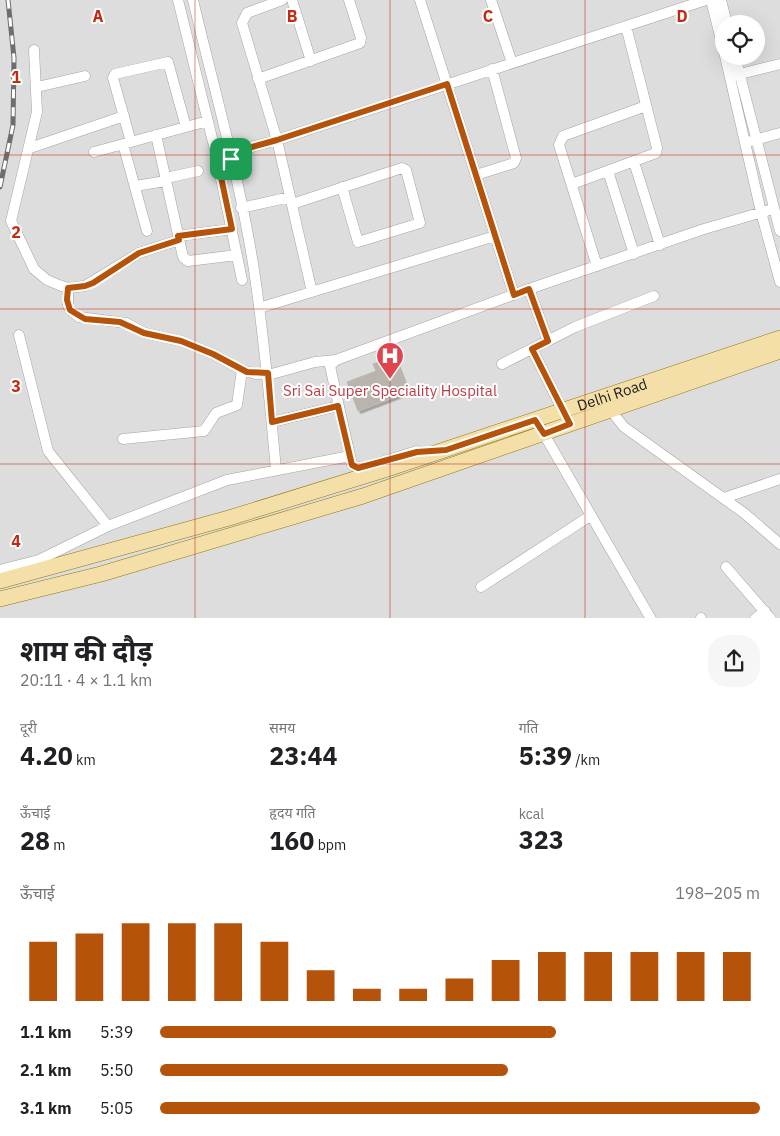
<!DOCTYPE html>
<html lang="hi">
<meta charset="utf-8">
<style>
body{margin:0;font-family:"IBM Plex Sans","Noto Sans Devanagari",sans-serif;background:#f6f6f6;color:#202124;height:100vh;display:flex;flex-direction:column;font-size:19px;white-space:nowrap}
*{box-sizing:border-box;margin:0}
p{font-size:16px;color:#757577}
.icon{flex:none;width:28px;height:28px;fill:none;stroke:currentColor;stroke-width:2;stroke-linecap:round;stroke-linejoin:round}
.map{position:relative;height:618px;overflow:hidden}
.drawer{display:flex;flex-direction:column;background:#fff;flex:1}
.drawer>*{flex:none}
.buttons{position:absolute;left:715px;top:15px;display:grid;gap:10px}
.buttons a{display:grid;place-items:center;width:50px;height:50px;border-radius:50%;background:#fff;box-shadow:0 5px 20px #0002;font-size:25px}
.pin{position:absolute;display:grid;place-items:center;width:42px;height:42px;color:#fff;margin:-21px;border-radius:10px;box-shadow:0 2px 8px #0006}
.round{display:grid;place-items:center;flex:none;width:52px;height:52px;border-radius:20px;background:#f6f6f6}
.overview{display:flex;align-items:center;justify-content:space-between;height:85px;padding:0 20px}
h1{font-size:28px;font-weight:700;line-height:38px}
.figures{display:grid;grid-template-columns:repeat(3,1fr);gap:8px;height:85px;padding:5px 20px}
.figures div{display:grid;align-content:center}
.figures b{font-size:25px;font-weight:700}
.figures small{font-size:14px;font-weight:400}
.figures p{font-size:14px}
.chart{height:140px;padding:10px 20px}
.chart p{display:flex;justify-content:space-between}
.chart svg{width:100%;height:90px;margin-top:5px;stroke:#b45309;stroke-width:6}
ul{padding:0 20px;list-style:none;font-size:16px}
li{display:grid;grid-template-columns:80px 60px 1fr;align-items:center;height:38px}
li i{height:12px;border-radius:6px;background:#b45309}
.map>svg:first-child{display:block}
.residential{fill:#dedddd;fill-rule:evenodd}
.building{fill:#b9b4ad;stroke:#c0b8ab;filter:url(#shadow)}
.lines{fill:none;stroke-linecap:round;stroke-linejoin:round}
.minor-casing{stroke:#a4a4a4;stroke-width:11}
.primary-casing{stroke:#90780d;stroke-width:16}
.minor{stroke:#fff;stroke-width:10}
.primary{stroke:#f5dfa8;stroke-width:15}
.rail-casing{stroke:#6e6e6e;stroke-width:5}
.rail{stroke:#fff;stroke-width:3;stroke-dasharray:9;stroke-linecap:butt}
.route-casing{stroke:#fff;stroke-width:10}
.route{stroke:#b45309;stroke-width:6}
.grid{fill:none;stroke:#c02b11;stroke-width:1;stroke-opacity:0.55}
.labels{text-anchor:middle;dominant-baseline:central;stroke-width:4;stroke-linejoin:round;paint-order:stroke}
.health-label{font-size:15px;fill:#be3a42;stroke:#fff}
.street-label{font-size:15px;fill:#202020;stroke:#fff}
.grid-label{font-size:16px;text-anchor:middle;font-weight:bold;fill:#c02b11;stroke:#fff;stroke-width:4;stroke-linejoin:round;paint-order:stroke}
</style>
<div class="map">
<svg width="780" height="619" viewBox="0 0 780 619">
<defs>
<filter id="shadow"><feDropShadow dx="2.5" dy="2.5" stdDeviation="0" flood-color="#0004"/></filter>
</defs>
<rect width="100%" height="100%" fill="#f0eee8"/>
<path class="residential" d="M0 0H780V618H0ZM724 24H756V56H724Z"/>
<path class="building" d="M394 356 408 392 358 411 347 382 376 371 373 364Z"/>
<g class="lines">
<defs>
<path id="minor" d="M178 0 215 150 242 280
M193 0C214 89 240 179 254 270 264 336 270 403 276 470
M282 0 247 13 242 23 277 140 312 292
M292 0 311 61
M420 0 514 295
M491 0 512 63
M711 0 724 52
M721 0 727 24
M34 50 37 112 11 221 34 269 47 280 59 285 68 288 85 286 139 253 179 240
M725 56 761 212 780 282
M735 56 780 231
M732 76 780 64
M258 79 360 43 361 38 349 0
M37 87 85 76
M156 135 183 257 188 261 237 255
M751 141 780 133
M131 142 113 78 115 74 168 62 186 127
M123 144 147 231
M30 148 124 116
M94 152 208 121
M230 153 277 140 706 0
M634 162 660 245
M608 171 634 254
M476 175 514 163 516 158 492 69
M166 178 198 171
M572 184 656 153 657 148 626 26
M135 186 166 181
M292 204 402 168 406 170 420 223 358 242 342 187
M241 208 290 197
M178 236 232 229
M597 266 559 145 563 136 646 106
M68 288V305L70 310 79 317 126 323 145 333 181 341 213 354 242 370 256 374 268 373
M529 289 548 341
M259 308 495 236
M19 335 48 451 108 526
M532 349 565 415
M502 364 575 327 654 296
M268 375 315 362 336 360
M608 407 624 427 744 513 780 544
M272 422 338 406
M541 429 651 619
M123 439 204 431 216 413 237 405 242 370
M417 451 362 468 352 465 330 366 336 360 529 289 704 229 773 209
M724 498 780 479
M726 567 771 619
M0 570 39 560 108 526 227 480 350 456
M481 587 590 516
M701 618V619
M755 619 765 611"/>
<g id="primary">
<path id="s1" d="M0 581 229 518 387 469 780 338"/>
<path d="M0 599 101 574 363 496 780 351"/>
</g>
</defs>
<use href="#minor" class="minor-casing"/>
<use href="#primary" class="primary-casing"/>
<use href="#minor" class="minor"/>
<use href="#primary" class="primary"/>
<defs>
<path id="rail" d="M0 187 13 125 14 58 8 0"/>
</defs>
<use href="#rail" class="rail-casing"/>
<use href="#rail" class="rail"/>
</g>
<g class="lines">
<defs>
<path id="route" d="M447 84 514 295 529 289 548 341 532 349 570 424 544 434 535 420 446 450 417 452 358 468 352 465 338 406 272 422 268 373 247 372 213 354 181 341 144 333 120 322 85 319 70 310 67 300 68 288 85 286 93 283 139 253 179 240 178 236 232 229 218 163 231 159 230 153 277 140Z"/>
</defs>
<use href="#route" class="route-casing"/>
<use href="#route" class="route"/>
</g>
<path class="grid" d="M195 0V619M390 0V619M585 0V619M0 155H780M0 309H780M0 464H780"/>
<defs>
<symbol id="hospital-pin" viewBox="-11 -11 22 30"><path d="M0 17L-7.5 6A9.5 9.5 0 1 1 7.5 6Z" fill="#e0444e" stroke="#fff"/><path d="M-5-5h3v3.5h4V-5h3V5h-3V1.5h-4V5h-3Z" fill="#fff"/></symbol>
</defs>
<g fill-rule="evenodd">
<use href="#hospital-pin" x="374" y="340" width="32" height="43"/>
</g>
<g class="labels">
<g class="health-label">
<text x="390" y="390">Sri Sai Super Speciality Hospital</text>
</g>
<g class="street-label">
<text stroke="none"><textPath href="#s1" startOffset="640">Delhi Road</textPath></text>
</g>
</g>
<g class="grid-label">
<text x="98" y="22">A</text>
<text x="292" y="22">B</text>
<text x="488" y="22">C</text>
<text x="682" y="22">D</text>
<text x="16" y="83">1</text>
<text x="16" y="238">2</text>
<text x="16" y="392">3</text>
<text x="16" y="547">4</text>
</g>
</svg>
<div class="buttons">
<a><svg class="icon" aria-label="locate" viewBox="0 0 24 24"><circle cx="12" cy="12" r="6"/><path d="M12 2v4M12 18v4M2 12h4M18 12h4"/></svg></a>
</div>
<div class="pin" style="left:231px;top:159px;background:#1e9e55"><svg class="icon" aria-label="arrive" viewBox="0 0 24 24"><path d="M6 21V4h12l-3 4 3 4H6"/></svg></div>
</div>
<section class="drawer">
<div class="overview"><div><h1>शाम की दौड़</h1><p>20:11 · 4 × 1.1 km</p></div><a class="round"><svg class="icon" aria-label="share" viewBox="0 0 24 24"><path d="M12 15V3M7 8l5-5 5 5M5 13v7h14v-7"/></svg></a></div>
<div class="figures">
<div><p>दूरी</p><b>4.20<small> km</small></b></div>
<div><p>समय</p><b>23:44</b></div>
<div><p>गति</p><b>5:39<small> /km</small></b></div>
</div>
<div class="figures">
<div><p>ऊँचाई</p><b>28<small> m</small></b></div>
<div><p>हृदय गति</p><b>160<small> bpm</small></b></div>
<div><p>kcal</p><b>323</b></div>
</div>
<div class="chart"><p><span>ऊँचाई</span>198–205 m</p>
<svg viewBox="0 0 160 44" preserveAspectRatio="none"><path d="M5 44V15M15 44V11M25 44V6M35 44V6M45 44V6M55 44V15M65 44V29M75 44V38M85 44V38M95 44V33M105 44V24M115 44V20M125 44V20M135 44V20M145 44V20M155 44V20"/></svg>
</div>
<ul>
<li><b>1.1 km</b>5:39<i style="width:66%"></i></li>
<li><b>2.1 km</b>5:50<i style="width:58%"></i></li>
<li><b>3.1 km</b>5:05<i style="width:100%"></i></li>
</ul>
</section>
